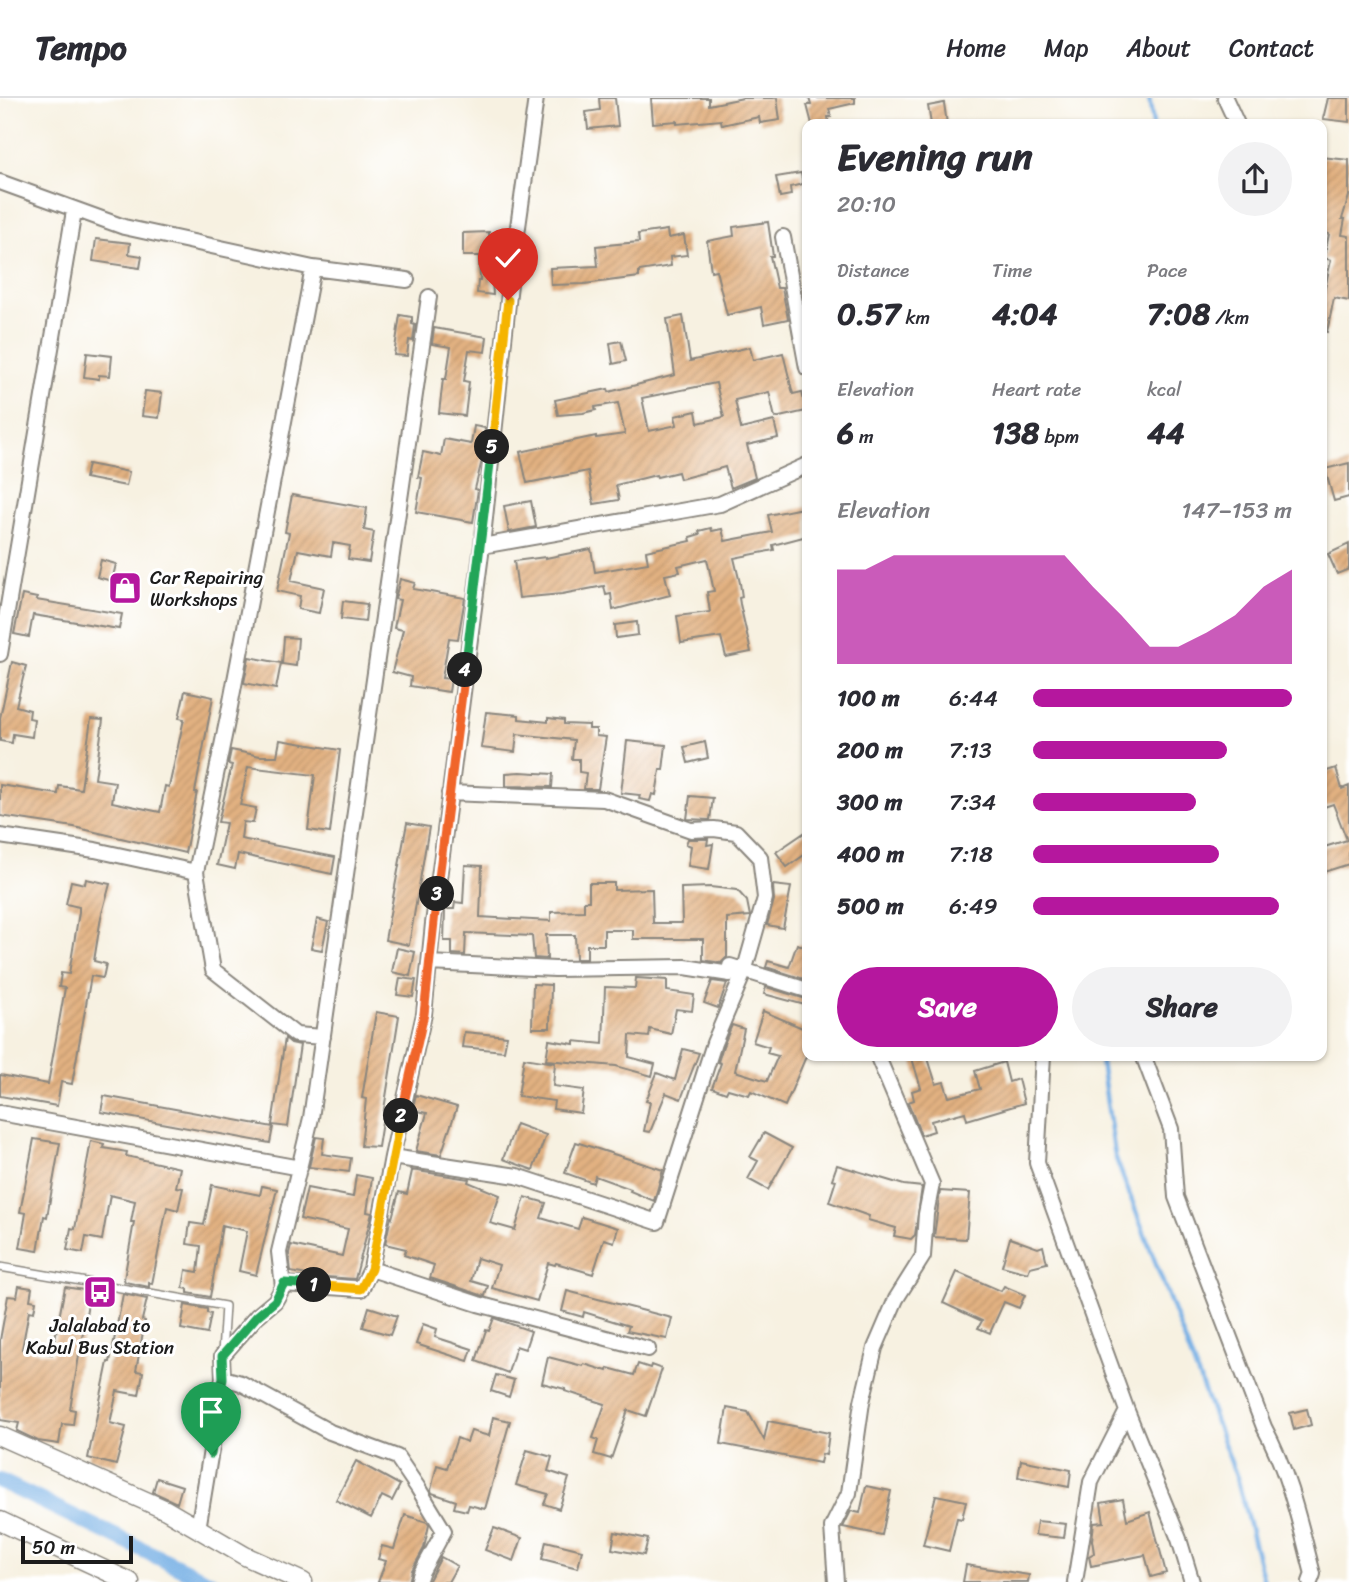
<!DOCTYPE html>
<meta charset="utf-8">
<style>
body{margin:0;font-family:Sriracha,sans-serif;background:#f2f2f3;color:#2b2b33;height:100vh;display:flex;flex-direction:column;font-size:26px;white-space:nowrap}
*{box-sizing:border-box;margin:0}
p{font-size:23px;color:#7c7c81}
.icon{flex:none;width:38px;height:38px;fill:none;stroke:currentColor;stroke-width:2;stroke-linecap:round;stroke-linejoin:round}
.map{position:relative;flex:1;overflow:hidden}
.drawer{position:absolute;left:802px;top:21px;width:525px;height:942px;display:flex;flex-direction:column;background:#fff;border-radius:14px;box-shadow:0 2px 5px #0004}
.drawer>*{flex:none}
.scale{position:absolute;left:21px;bottom:18px;width:112px;box-sizing:border-box;padding-left:7px;border:4px solid #1c1c1c;border-top:0;font-size:19px;line-height:24px;white-space:nowrap;color:#1c1c1c;-webkit-text-stroke:5px #fff;paint-order:stroke}
.pin{position:absolute;display:grid;place-items:center;width:60px;height:60px;color:#fff;margin:-72px -30px;border-radius:50% 50% 50% 0;rotate:-45deg;box-shadow:0 0 7px #0007}
.pin .icon{rotate:45deg}
.km{position:absolute;width:35px;height:35px;margin:-18px;border-radius:50%;background:#222;color:#fff;font-size:19px;line-height:35px;text-align:center}
.round{display:grid;place-items:center;flex:none;width:74px;height:74px;border-radius:37px;background:#f2f2f3}
.head{display:flex;align-items:center;justify-content:space-between;height:119px;padding:0 35px}
h1{font-size:38px;font-weight:700;line-height:52px}
.metrics{display:grid;grid-template-columns:repeat(3,1fr);gap:10px;height:119px;padding:7px 35px}
.metrics div{display:grid;align-content:center}
.metrics b{font-size:30px;font-weight:700}
.metrics small{font-size:19px;font-weight:400}
.metrics p{font-size:19px}
.chart{height:196px;padding:14px 35px}
.chart p{display:flex;justify-content:space-between}
.chart svg{width:100%;height:126px;margin-top:7px;fill:#b5179e;opacity:.7}
.button{display:flex;gap:14px;margin-top:auto;padding:14px 35px}
.button a{flex:1;height:80px;border-radius:42px;background:#b5179e;color:#fff;font-size:28px;font-weight:700;line-height:80px;text-align:center}
.button a+a{background:#f2f2f3;color:#2b2b33}
ul{padding:0 35px;list-style:none;font-size:23px}
li{display:grid;grid-template-columns:112px 84px 1fr;align-items:center;height:52px}
li i{height:18px;border-radius:9px;background:#b5179e}
header{display:flex;align-items:center;gap:42px;box-sizing:border-box;height:98px;padding:0 35px;background:#fff;border-bottom:2px solid #e1e1e2}
header strong{font-size:33px}
nav{display:flex;gap:38px;margin-inline-start:auto;font-size:24px}
.map>svg:first-child{display:block}
.lines{fill:none;stroke-linecap:round;stroke-linejoin:round}
.stream{stroke:#73aee4;stroke-width:4.5}
.canal{stroke:#73aee4;stroke-width:16}
.building{fill:url(#building-hatch);fill-rule:evenodd}
.service-casing{stroke:#8a867e;stroke-width:10}
.minor-casing{stroke:#8a867e;stroke-width:18}
.tertiary-casing{stroke:#8a867e;stroke-width:21}
.service{stroke:#fff;stroke-width:7}
.minor{stroke:#fff;stroke-width:14}
.tertiary{stroke:#fff;stroke-width:18}
.split-1-casing{stroke:#fff;stroke-width:14}
.split-2-casing{stroke:#fff;stroke-width:14}
.split-3-casing{stroke:#fff;stroke-width:14}
.split-4-casing{stroke:#fff;stroke-width:14}
.split-5-casing{stroke:#fff;stroke-width:14}
.split-6-casing{stroke:#fff;stroke-width:14}
.split-1{stroke:#22a559;stroke-width:9}
.split-2{stroke:#f5b400;stroke-width:9}
.split-3{stroke:#f0652b;stroke-width:9}
.split-4{stroke:#f0652b;stroke-width:9}
.split-5{stroke:#22a559;stroke-width:9}
.split-6{stroke:#f5b400;stroke-width:9}
.labels{text-anchor:middle;dominant-baseline:central;stroke-width:6;stroke-linejoin:round;paint-order:stroke}
.poi-label{font-size:19px;fill:#1c1c1c;stroke:#fff;text-anchor:start}
</style>
<header>
<strong>Tempo</strong>
<nav><a>Home</a><a>Map</a><a>About</a><a>Contact</a></nav>
</header>
<div class="map">
<svg width="1349" height="1484" viewBox="0 0 1349 1484">
<defs>
<pattern id="building-hatch" width="6" height="6" patternUnits="userSpaceOnUse" patternTransform="scale(1.75)"><rect width="6" height="6" fill="#e2b181"/><path d="M-1 1l2-2M0 6l6-6M5 7l2-2" fill="none" stroke="#c1986f"/></pattern>
</defs>
<rect width="100%" height="100%" fill="#fff"/>
<filter id="ink" filterUnits="userSpaceOnUse"><feTurbulence type="fractalNoise" baseFrequency=".0143" numOctaves="2"/><feDisplacementMap in="SourceGraphic" scale="14" xChannelSelector="R" yChannelSelector="G"/><feConvolveMatrix kernelMatrix="1 2 1 2 8 2 1 2 1" color-interpolation-filters="sRGB"/></filter>
<filter id="wash" filterUnits="userSpaceOnUse"><feTurbulence type="fractalNoise" baseFrequency=".00686" numOctaves="4" result="noise"/><feDisplacementMap in="SourceGraphic" scale="28" xChannelSelector="R" yChannelSelector="G"/><feGaussianBlur stdDeviation="1.57" result="paint"/><feColorMatrix in="noise" values="0 0 0 0 0 0 0 0 0 0 0 0 0 0 0 0 0 1.4 0 .05"/><feComposite in="paint" operator="in"/></filter>
<g filter="url(#wash)">
<rect width="100%" height="100%" fill="#f7f1e1"/>
<g class="lines">
<path class="stream" d="M1149 0 1153 26
M1100 957 1115 1058 1237 1380 1264 1484"/>
<path class="canal" d="M0 1383 210 1484"/>
</g>
<g id="blocks">
<path class="building" d="M599 0H615L618 28 588 31 586 14 600 12Z
M651 0H709V7L743 0H777L780 22 760 25 759 19 722 27 721 22 677 26V23L653 25Z
M809 0H855V5L829 11 831 19H828L829 26H812L807 7H811Z
M1328 0H1349V24L1323 21Z
M944 5 947 26H931L928 8Z
M1321 59 1349 62V98L1342 121H1345L1342 137 1349 138V203L1334 200 1327 234 1321 233V194L1324 195 1331 162 1324 160 1329 136 1321 134Z
M801 75 803 86 790 89 791 97 780 99 776 79Z
M768 124 773 158H770L777 190H782L788 221 764 226 761 209 727 217 716 172 711 173 707 143 734 138 733 129Z
M667 132 668 140 684 137 687 157 670 159 671 168 639 173V179L584 186 551 187 550 170 598 168 596 148 639 144 638 136Z
M489 134 493 197 477 195 478 183H480L479 158H463V135Z
M96 141 130 145 129 156 142 158 140 170 93 163Z
M400 217 412 219V226L415 227 413 243 409 242 407 258 394 257Z
M683 218 690 263 750 249 753 262 783 255 793 296 802 294 806 313 775 320 769 294 735 302 741 331 774 323 778 340 747 347 755 380 731 390 725 369 680 381 678 374 657 379 656 377 616 387 619 402 594 406 588 373 527 385 520 354 596 338V340L625 336 618 305 595 309 596 312 583 315 558 317 555 302 608 291 609 294 675 277 667 221ZM716 285 724 319 698 325 696 313 675 318 677 327 649 333 642 300Z
M434 230 487 239 485 254 469 252 464 283 469 284 465 318 439 315 443 281H446L451 249 432 246Z
M621 243 626 263 613 266 610 245Z
M87 255 112 258 110 278 99 277V281L84 279Z
M145 293 162 295 159 320 142 318Z
M474 328 485 330 482 362 475 391 478 392 473 424 416 414 422 380 418 379 423 354 441 358 444 341 471 346Z
M1349 365V399L1334 403 1325 371Z
M88 366 129 374 126 388 85 380Z
M292 397 367 410 364 432 374 434 369 464 348 461 350 448 333 445 331 458 298 452 291 483 324 490 319 515 298 511 300 498 277 493 289 435 285 434Z
M531 403 536 429 509 434 504 408Z
M807 409V438L773 447 774 452 734 460 740 485 742 499 739 500 740 506 751 554 726 559 721 539 681 545 677 518 710 514 707 494 714 493 707 461 678 468 680 474 665 477 670 497 613 512 611 496 606 497 604 488 562 496 519 500 514 463 546 459V460L591 451 595 474 648 465 646 453 691 443 690 439 700 436 699 433 711 430 712 433 722 431 725 443 772 434 768 417Z
M1349 446V471L1337 476 1328 456Z
M101 462 116 466 112 483 97 479Z
M400 481 415 485 413 491 465 500 458 541 449 540 442 580 451 581 449 594 410 588 411 579 392 574 403 532 394 530 400 502 395 501Z
M22 497 37 500 36 502 122 516 119 531 33 517 29 539 14 536Z
M343 503 367 506 365 524 341 521Z
M637 524 638 537 616 540 615 527Z
M284 539 298 540 296 568 282 566Z
M249 559 281 565 276 591 244 585Z
M12 564 26 568 16 608 30 612 29 620 34 621 32 639 13 636 12 645 0 643V620Z
M185 593 213 599 195 694H197L185 755 74 729 0 718V687L58 696 59 688 81 691 91 621 103 622 95 681 115 684 112 704 160 714 165 688 169 689 184 621 179 620Z
M486 614 519 617V621L548 624V620L564 622V626L589 627V631H596V638L606 639 598 691H584L586 675 579 674V661H572L574 642 517 636 515 654 481 650Z
M280 642 340 652 330 735 308 732 315 677 248 669 240 707 256 710 253 725 243 724 241 741 335 759 332 776 238 756 235 771 217 767 226 725 218 724 232 667 228 666 231 652 260 658H277Z
M627 643 666 647 663 672H660L656 697 652 696 650 703 639 701 640 697 621 695Z
M705 644 708 660 688 665 684 649Z
M1336 670 1342 691 1349 688V766L1321 775V750L1347 742 1333 706 1321 710V675Z
M520 674 553 676 552 689 506 688V675Z
M690 698 713 700 710 722 687 721Z
M407 725 429 729 409 847 385 842Z
M807 733V755L787 769 776 754Z
M688 741H708L707 747 713 746 709 771 688 768 691 748 686 746Z
M465 767 482 768 480 819 551 823V814L584 813V803H589V785H614V792L652 791 653 825H682L681 790 710 789 737 792 747 803 750 818 727 820V859L721 865 703 862V841H633V832H604V847H587V861H576L575 837H546L547 861 534 860 532 838 466 835 465 857 452 856V843H444L445 811H454L455 804 463 805Z
M86 781 110 786 101 819 94 863 106 866 103 880 91 878 72 986 61 984 57 1008 0 998V977L48 986 65 890 59 889 61 875 69 876 79 814V809L66 806 71 783 85 786Z
M773 787 791 789 783 830 767 827 774 802Z
M317 821 328 824 322 852 311 850Z
M797 846 807 849V882L766 869 768 863 789 869Z
M397 850 415 854 410 878 392 874Z
M400 880 416 882 413 899 397 897Z
M636 880 667 882V893L694 897 692 913 676 911 671 936 650 931 649 939 630 937 629 959 655 966 652 978 616 968 546 962 549 942 574 946V943L603 946 605 889 635 890Z
M712 883 727 885 718 910 704 905Z
M533 886 551 887 550 930H532Z
M766 889 806 901 805 907 764 896Z
M763 913 807 932V956L785 1008 751 993 749 997 728 991 726 995 712 990 721 965 718 964 723 948 732 927 744 931 735 973 767 983 778 958 767 955 769 949 753 944Z
M376 914 399 918 378 1049 361 1048 366 1001 362 1000Z
M464 934 507 938 504 953 462 949Z
M285 940 291 945 300 947 288 1029 272 1027Z
M683 951 699 955 681 1001 666 995 650 1034 644 1033 650 1004 646 1003 657 975 675 982Z
M911 957H927L936 986 944 984 949 999 980 991 975 973 1004 964 1009 984 1018 981 1024 1005 967 1022 965 1014 931 1023 934 1033 921 1037 908 1004 914 1002 912 993 921 990Z
M524 960 555 965 553 988 584 992 581 1015 553 1011 554 1003 518 998Z
M416 997 457 1009 441 1057 416 1053 427 1015 412 1012Z
M104 998 273 1029 270 1045 101 1014Z
M516 1026 546 1037 533 1072 503 1061Z
M764 1035 792 1050 768 1092 748 1081 758 1063 750 1059Z
M316 1039 324 1040 322 1056 351 1060 349 1074 309 1069Z
M34 1041 60 1045 47 1119 44 1118 38 1153 20 1150 26 1115 20 1114Z
M91 1043 104 1046 103 1050 127 1054 126 1058 180 1070 176 1089 183 1090 178 1112 167 1109 152 1186 149 1185V1189L125 1184 124 1181 134 1124H131L135 1103 110 1097 102 1142 86 1139 83 1155 67 1152 71 1130 75 1131Z
M576 1044 663 1072 654 1103 630 1093 631 1091 595 1078 593 1085 565 1075Z
M837 1067 904 1087 922 1089 915 1137 911 1141 894 1138 896 1130 868 1122 869 1118 829 1104 836 1082 832 1081Z
M411 1072 469 1081 468 1084 500 1097 490 1125 515 1132 525 1099 546 1105 541 1120 578 1131 582 1119 618 1130 614 1144 604 1141 593 1176 556 1165 555 1167 548 1165 537 1203 492 1190 499 1167 477 1160 471 1183 488 1188 485 1198 481 1197 430 1180 434 1167 404 1157 406 1151 385 1146 391 1119 392 1120 399 1094 407 1096 412 1073Z
M356 1077 372 1080 367 1114 372 1115 355 1181 312 1178 291 1174 289 1155 291 1147 342 1158 348 1131 300 1121 307 1090 353 1099Z
M212 1087 260 1097 262 1088 277 1091 256 1177 239 1173 247 1133 222 1127 210 1199 188 1195V1191L183 1190 186 1172 198 1174 201 1148 187 1146 190 1125 204 1127Z
M940 1093 970 1095 966 1141 934 1139Z
M1010 1140 1038 1150 1043 1148 1047 1165 1030 1169 1028 1175 1002 1168Z
M957 1174 1001 1193 1004 1188 1025 1197 1019 1210 1004 1204 990 1235 978 1230 982 1223 943 1205Z
M19 1188 32 1190 30 1202 36 1203 34 1214 29 1213 22 1251 52 1256 65 1189 90 1193 70 1311 75 1312 73 1327 62 1326 59 1346 38 1343 17 1333 19 1325 0 1322V1242L8 1198 17 1199Z
M567 1193 672 1220 667 1241 627 1233 629 1228 584 1214 583 1219 562 1213Z
M123 1196 147 1201 142 1222 145 1223 136 1273 143 1274 139 1297 117 1293 110 1325 126 1329 116 1367 88 1360 108 1264H110Z
M185 1207 207 1211V1215L211 1216 207 1236 181 1231Z
M369 1209 397 1218 390 1237 363 1229Z
M494 1220 531 1233 525 1251 516 1248 508 1275 476 1263 486 1232 489 1233Z
M423 1226 437 1231 435 1239 472 1251 468 1263 416 1246Z
M548 1259 583 1268 584 1266 607 1273 608 1270 634 1277 638 1266 650 1270 651 1267 662 1271 646 1318 628 1312 611 1361 594 1356 598 1342 593 1340 605 1306 565 1293V1291L542 1285Z
M496 1277 514 1282 509 1299 491 1293Z
M727 1310 748 1314 764 1342 768 1323 829 1335 826 1357 822 1356 820 1365 721 1346Z
M1307 1311 1311 1327 1294 1332 1290 1315Z
M493 1319 510 1323 485 1411 469 1407 467 1413 454 1410 456 1403 432 1395 431 1392 437 1367 447 1370 457 1340 467 1344 471 1333 489 1338Z
M527 1352 552 1359 548 1373 569 1380 559 1411 544 1406 548 1396 516 1387Z
M1021 1362 1071 1372 1069 1389 1018 1379Z
M356 1363 400 1387 392 1403 382 1398 371 1420 336 1402Z
M157 1380 182 1388 177 1405 153 1394Z
M866 1388 891 1393 882 1437 843 1429 851 1413 860 1415Z
M936 1397 966 1403 962 1421 957 1420 949 1453 923 1447Z
M1123 1401 1127 1422 1150 1414 1166 1475 1151 1479 1145 1457 1091 1468 1089 1458 1094 1455 1092 1442 1094 1425 1104 1424 1101 1405Z
M405 1417 427 1424 429 1427 424 1450 412 1472 409 1484H378L386 1463 378 1461 382 1448 394 1451Z
M1037 1423 1066 1426 1064 1440 1035 1437Z
M494 1430 522 1440 514 1463 485 1452Z
M615 1434 648 1441 644 1457 612 1451Z
M546 1443 582 1452 578 1470 542 1461Z
M441 1459 457 1468 448 1484H428Z
M966 1467 1029 1477 1028 1484H963Z"/>
</g>
</g>
<g filter="url(#ink)">
<use href="#blocks" fill-opacity="0" stroke="#8a867e" stroke-width="2"/>
<g class="lines">
<defs>
<path id="service" d="M0 1169 225 1208 222 1255"/>
<path id="minor" d="M1225 0 1237 26
M0 84 124 129 313 170 407 182
M783 139 807 270
M313 170 229 614 196 774 213 872 296 937 323 939
M482 448 720 406 807 367
M0 556 74 113
M0 738 95 752 196 774
M429 865 555 871 685 869 730 876V868L807 892
M1043 957 1037 1065 1127 1313 1091 1384 1075 1484
M1143 957 1171 1031 1176 1099 1264 1329C1289 1375 1300 1426 1313 1476L1310 1484
M0 1015 300 1070
M392 1059 517 1078 657 1124 714 945 744 874 765 800 760 759 736 734 714 731 691 732 604 701 449 695
M371 1171 478 1206 648 1251
M283 1186 361 1191 371 1171 392 1059 424 916 433 826 482 448 510 186 536 0
M223 1280 241 1285 330 1334 397 1359 418 1390 444 1433 421 1475 418 1484
M1127 1313 1179 1441 1192 1484
M198 1431 223 1280 222 1258 257 1218 275 1203 283 1189 279 1154 311 1020 429 199
M836 1484 832 1429 849 1395 862 1304 875 1250 896 1201 923 1158 926 1116 932 1086 877 957"/>
<path id="tertiary" d="M0 1338 166 1412 245 1458 303 1484
M0 1423 130 1484"/>
</defs>
<use href="#service" class="service-casing"/>
<use href="#minor" class="minor-casing"/>
<use href="#tertiary" class="tertiary-casing"/>
<use href="#service" class="service"/>
<use href="#minor" class="minor"/>
<use href="#tertiary" class="tertiary"/>
</g>
</g>
<g class="lines" filter="url(#ink)">
<defs>
<path id="split-1" d="M211 1356 223 1280 222 1258 257 1218 275 1203 284 1185 314 1187"/>
<path id="split-2" d="M314 1187 361 1191 371 1171 401 1018"/>
<path id="split-3" d="M401 1018 424 916 437 796"/>
<path id="split-4" d="M437 796 465 572"/>
<path id="split-5" d="M465 572 492 349"/>
<path id="split-6" d="M492 349 508 202"/>
</defs>
<use href="#split-1" class="split-1-casing"/>
<use href="#split-2" class="split-2-casing"/>
<use href="#split-3" class="split-3-casing"/>
<use href="#split-4" class="split-4-casing"/>
<use href="#split-5" class="split-5-casing"/>
<use href="#split-6" class="split-6-casing"/>
<use href="#split-1" class="split-1"/>
<use href="#split-2" class="split-2"/>
<use href="#split-3" class="split-3"/>
<use href="#split-4" class="split-4"/>
<use href="#split-5" class="split-5"/>
<use href="#split-6" class="split-6"/>
</g>
<defs>
<symbol id="shop-square" viewBox="-11 -11 22 22"><rect x="-9" y="-9" width="18" height="18" rx="4" fill="#b5179e" stroke="#fff"/><path d="M-5-2.5h2.3a2.7 3.5 0 0 1 5.4 0H5L5.5 6h-11ZM-1.5-2.5h3a1.5 2.3 0 0 0-3 0Z" fill="#fff"/></symbol>
<symbol id="bus-square" viewBox="-11 -11 22 22"><rect x="-9" y="-9" width="18" height="18" rx="4" fill="#b5179e" stroke="#fff"/><path d="M-5-6H5V4H4V6H2V4H-2V6H-4V4H-5ZM-3.5-4V0h7V-4ZM-3.5 1.2v1.5H-2V1.2ZM2 1.2v1.5H3.5V1.2Z" fill="#fff"/></symbol>
</defs>
<g fill-rule="evenodd">
<use href="#shop-square" x="106" y="471" width="38" height="38"/>
<use href="#bus-square" x="81" y="1175" width="38" height="38"/>
</g>
<g class="labels">
<g class="poi-label">
<text x="150" y="479">Car Repairing<tspan x="150" dy="22">Workshops</tspan></text>
<text x="100" y="1227" text-anchor="middle">Jalalabad to<tspan x="100" dy="22">Kabul Bus Station</tspan></text>
</g>
</g>
</svg>
<div class="scale">50 m</div>
<div class="pin" style="left:211px;top:1356px;background:#1e9e55"><svg class="icon" aria-label="arrive" viewBox="0 0 24 24"><path d="M6 21V4h12l-3 4 3 4H6"/></svg></div>
<div class="pin" style="left:508px;top:202px;background:#d93025"><svg class="icon" aria-label="check" viewBox="0 0 24 24"><path d="M5 12l5 5 9-10"/></svg></div>
<b class="km" style="left:314px;top:1187px">1</b>
<b class="km" style="left:401px;top:1018px">2</b>
<b class="km" style="left:437px;top:796px">3</b>
<b class="km" style="left:465px;top:572px">4</b>
<b class="km" style="left:492px;top:349px">5</b>
<section class="drawer">
<div class="head"><div><h1>Evening run</h1><p>20:10</p></div><a class="round"><svg class="icon" aria-label="share" viewBox="0 0 24 24"><path d="M12 15V3M7 8l5-5 5 5M5 13v7h14v-7"/></svg></a></div>
<div class="metrics">
<div><p>Distance</p><b>0.57<small> km</small></b></div>
<div><p>Time</p><b>4:04</b></div>
<div><p>Pace</p><b>7:08<small> /km</small></b></div>
</div>
<div class="metrics">
<div><p>Elevation</p><b>6<small> m</small></b></div>
<div><p>Heart rate</p><b>138<small> bpm</small></b></div>
<div><p>kcal</p><b>44</b></div>
</div>
<div class="chart"><p><span>Elevation</span>147–153 m</p>
<svg viewBox="0 0 160 44" preserveAspectRatio="none"><path d="M0 44V11L10 11L20 6L30 6L40 6L50 6L60 6L70 6L80 6L90 17L100 27L110 38L120 38L130 33L140 27L150 17L160 11V44z"/></svg>
</div>
<ul>
<li><b>100 m</b>6:44<i style="width:100%"></i></li>
<li><b>200 m</b>7:13<i style="width:75%"></i></li>
<li><b>300 m</b>7:34<i style="width:63%"></i></li>
<li><b>400 m</b>7:18<i style="width:72%"></i></li>
<li><b>500 m</b>6:49<i style="width:95%"></i></li>
</ul>
<div class="button"><a>Save</a><a>Share</a></div>
</section>
</div>
